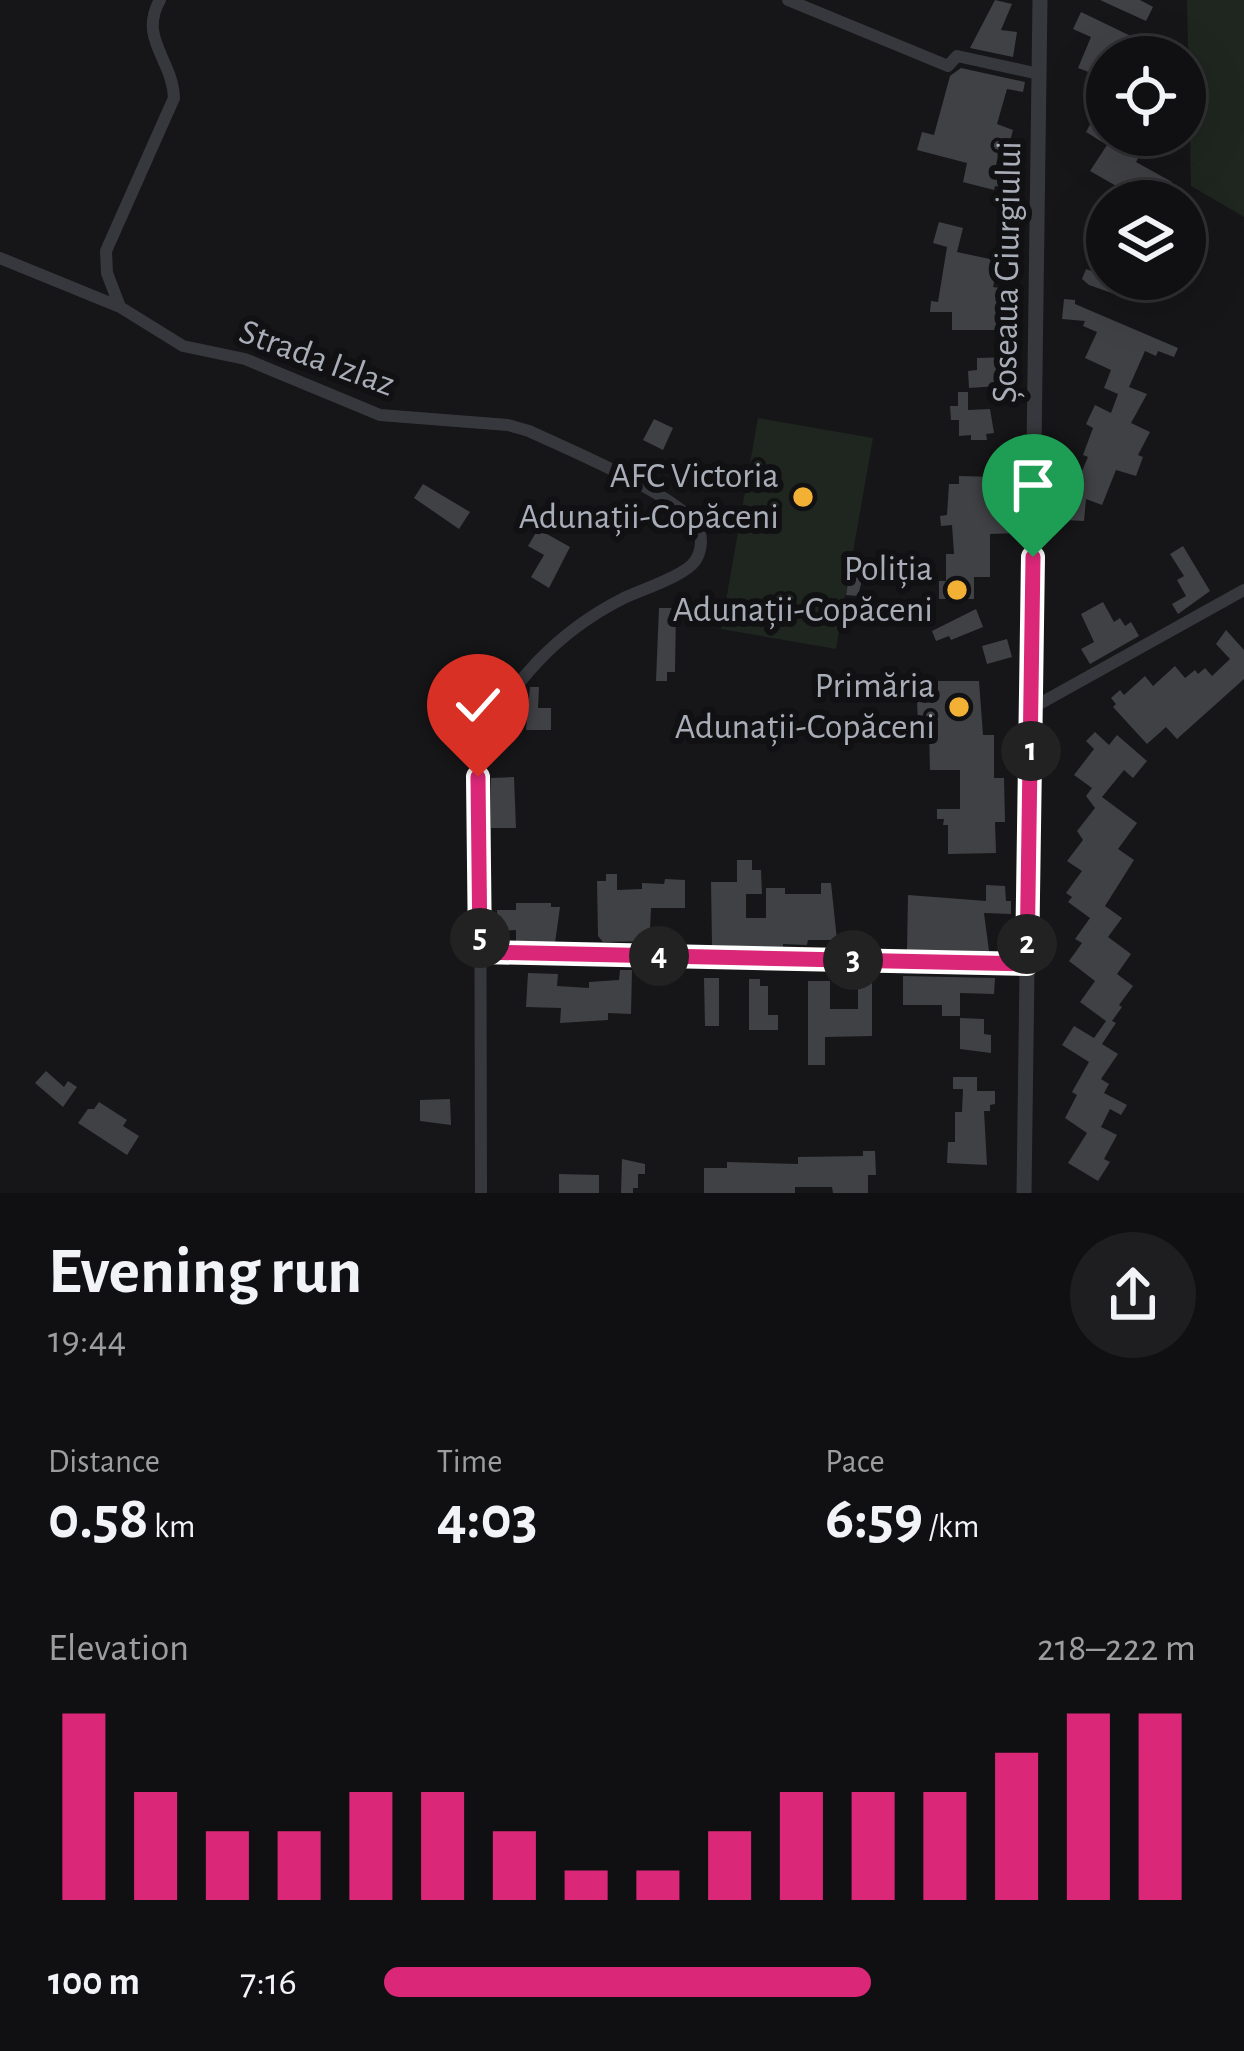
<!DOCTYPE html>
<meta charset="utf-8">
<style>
body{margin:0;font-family:"Alegreya Sans",sans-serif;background:#1e1e20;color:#f1f3f6;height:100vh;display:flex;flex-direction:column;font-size:45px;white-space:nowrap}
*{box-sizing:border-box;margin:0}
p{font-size:39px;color:#9c9d9f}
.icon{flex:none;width:66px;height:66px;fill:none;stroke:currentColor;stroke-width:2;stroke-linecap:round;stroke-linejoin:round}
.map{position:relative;height:1193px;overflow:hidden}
.details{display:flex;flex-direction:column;background:#101012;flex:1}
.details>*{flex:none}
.buttons{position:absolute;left:1086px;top:36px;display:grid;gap:24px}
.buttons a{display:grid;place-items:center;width:120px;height:120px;border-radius:50%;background:#101012;box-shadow:0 12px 48px #0002,0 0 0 3px #303032;font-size:60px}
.pin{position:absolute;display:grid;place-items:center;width:102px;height:102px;color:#fff;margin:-123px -51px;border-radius:50% 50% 50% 0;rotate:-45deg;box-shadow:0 0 12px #0007}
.pin .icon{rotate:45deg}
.km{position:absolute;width:60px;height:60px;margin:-30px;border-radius:50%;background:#222;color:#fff;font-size:33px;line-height:60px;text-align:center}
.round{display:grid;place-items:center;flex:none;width:126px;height:126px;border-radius:63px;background:#1e1e20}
.overview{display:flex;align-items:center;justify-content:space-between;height:204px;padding:0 48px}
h1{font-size:66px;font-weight:600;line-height:90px}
.figures{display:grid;grid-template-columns:repeat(3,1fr);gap:18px;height:204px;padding:12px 48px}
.figures div{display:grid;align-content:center}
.figures b{font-size:60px;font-weight:600}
.figures small{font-size:33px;font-weight:400}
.figures p{font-size:33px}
.chart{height:336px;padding:24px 48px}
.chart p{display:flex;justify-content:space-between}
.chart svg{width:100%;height:216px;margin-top:12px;stroke:#db2777;stroke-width:6}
ul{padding:0 48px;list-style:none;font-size:39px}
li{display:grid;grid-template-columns:192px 144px 1fr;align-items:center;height:90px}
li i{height:30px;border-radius:15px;background:#db2777}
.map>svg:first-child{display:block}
.green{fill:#1e261f}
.building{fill:#404145}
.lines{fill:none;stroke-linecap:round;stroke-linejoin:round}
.minor{stroke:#37383d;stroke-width:12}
.tertiary{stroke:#37383d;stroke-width:15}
.route-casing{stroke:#fff;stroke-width:24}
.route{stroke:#db2777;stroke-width:15}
.poi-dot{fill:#f2b134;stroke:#111113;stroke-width:4.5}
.labels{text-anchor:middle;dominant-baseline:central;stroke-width:12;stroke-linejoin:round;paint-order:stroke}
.street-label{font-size:36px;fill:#a8adb8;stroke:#111113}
.poi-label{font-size:36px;fill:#a8adb8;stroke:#111113;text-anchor:end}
</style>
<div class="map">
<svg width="1244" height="1193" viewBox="0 0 1244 1193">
<rect width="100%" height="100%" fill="#161618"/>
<path class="green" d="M1187 0H1244V217L1191 186Z
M758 418 873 438 836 649 721 629Z"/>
<path class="building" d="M995 0 1012 4 1001 30 1017 32 1013 57 970 48Z
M1100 0H1140L1153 7 1146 21Z
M1081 12 1137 39 1128 57H1107V79L1078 68 1091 37 1073 29Z
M961 68 1025 82 1023 92 1007 89 997 124 1013 130 1010 141 1001 142 994 174 1004 176 1001 187 995 186 994 190 963 182 967 163 917 150 922 132 934 135 950 76Z
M1107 83V135H1136L1133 140 1145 146 1136 162 1172 182 1162 201 1139 189 1136 194 1119 185 1118 187 1090 171 1107 145 1086 132 1094 117 1088 114Z
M939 222 963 228 957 252 999 261 993 287 1001 288 998 314H1007V325H1002V330H952V312H930L931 301 938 302 947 247 933 243Z
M1086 269 1134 287 1129 299 1089 285 1082 279Z
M1064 299 1075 300V304L1178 348 1174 357 1158 351 1156 356 1145 351 1129 387 1147 394 1131 423 1150 432 1138 455 1143 457 1136 476 1116 470 1102 505 1086 499 1084 521 1065 520 1066 508 1088 457 1083 455 1093 428 1086 424 1095 405 1111 413 1118 394 1104 388 1111 370 1085 358 1097 332 1083 326 1085 321 1062 319Z
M1012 357 1013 385 969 388 968 371 977 370V358Z
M958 392H968V410L990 409 994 433 986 434 987 440H971V435L959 436V420H951L950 406H958Z
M654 419 673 428 663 450 643 440Z
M959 476 997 477 993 515 1002 514V523L1019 522 1020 533 990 534V577H974V599H939V581H946V554H954L952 525 941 526 940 516 947 515 949 484H959Z
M423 484 470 512 459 529 414 498Z
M538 529 570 547 549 588 531 577 544 555 528 546Z
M1183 546 1210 591 1178 614 1172 604 1186 596 1177 580 1184 576 1170 554Z
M852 557 867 559 858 596 846 595Z
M1103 602 1114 622 1120 618 1125 626 1131 622 1139 636 1090 664 1081 649 1094 642 1081 614Z
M659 608H676L675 672H667V681H656Z
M976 609 983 627 951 640 949 636 936 641 932 631Z
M1226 630 1244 650V679L1177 739 1166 727 1147 744 1113 707 1116 704 1111 698 1120 690 1124 695 1145 676 1153 686 1175 666 1185 678 1195 670 1198 674 1205 668 1212 676 1230 659 1216 644Z
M1007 639 1012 657 987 664 982 646Z
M938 681H979L983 735H994V778H1004L1005 822H995L996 853 948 854V825H943L944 819H937V809H960V770H930L929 729H918L917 699H938Z
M530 687H539L538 708H551V730H526Z
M1095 732 1109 745 1117 735 1147 761 1133 778 1124 770 1102 797 1137 823 1118 849 1134 860 1105 906 1122 918 1108 937 1131 954 1117 974 1133 986 1119 1005 1122 1007 1112 1021 1116 1023 1102 1044 1118 1054 1101 1079 1109 1084 1104 1093 1127 1105 1121 1115 1110 1109 1101 1127 1117 1135 1104 1159 1110 1162 1098 1181 1068 1163 1087 1133 1065 1118 1077 1095 1072 1092 1089 1062 1062 1045 1074 1026 1094 1038 1106 1021 1080 1002 1095 981 1069 961 1082 943 1075 939 1090 918 1068 902 1072 897 1066 893 1082 871 1067 861 1083 840 1077 831 1095 808 1086 796 1092 788 1074 775 1094 749 1086 741Z
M514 777 516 828H491V778Z
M737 860H752V870H761L762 894H746V918H766V888H785V894H821V883H831L837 940H808L807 945 783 944V948L712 945 711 882H737Z
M606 874H617V890L642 889V883L664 884 665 879 685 880V908H651L650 929H668V946L655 945V941L603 942 598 936 597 881H606Z
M986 885 1005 886 1006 901H1011V914L984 913 989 951 907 950 908 895 986 901Z
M516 903H551V907H560L555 943 516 941V930L497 931V910H516Z
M620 970H632L631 1014 608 1013V1020L560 1023 561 1008 526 1007 528 973 558 974 557 986 589 988V982L619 980Z
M903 976 995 978 994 994 960 993V1016H942V1005H903Z
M704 978H719V1026H705Z
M749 979H760V986H768V1015H778V1030H749Z
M808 981H830V1009H858V981H872V1036L825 1037V1065H808Z
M960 1018 984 1019V1034L991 1035V1053L960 1049Z
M46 1071 64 1087 68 1081 77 1087 63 1107 35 1083Z
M953 1077H977V1091H995V1104L990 1105V1111H984L987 1165 947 1163 948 1142H955V1112H962L963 1089H953Z
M450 1099 451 1125 420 1121V1100Z
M99 1102 127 1120 123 1126 139 1136 127 1155 78 1123 88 1109H94Z
M863 1151H875L876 1175H868V1193H833L832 1187H795V1193H704V1168H727V1162L798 1164V1157L863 1156Z
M622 1159 645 1164V1174H638V1188H633V1193H621Z
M559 1174 599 1175V1193H559Z"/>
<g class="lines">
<path class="minor" d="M788 0 948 66 957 56 1039 74
M0 258 120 307 183 346 245 359 380 415 508 425 529 431C567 449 676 494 697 526 703 536 702 551 695 561 685 576 640 590 622 599 559 631 507 684 480 750L481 1193
M120 307 107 273 106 251 174 98C173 60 138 38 160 0
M1032 708 1244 590
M480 952 1027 964"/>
<path class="tertiary" d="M1024 1193 1040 0"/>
</g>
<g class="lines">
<defs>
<path id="route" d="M478 777 480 952 1027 964 1033 557"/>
</defs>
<use href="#route" class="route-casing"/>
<use href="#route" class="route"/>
</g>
<g class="poi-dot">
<circle cx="803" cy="497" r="12"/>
<circle cx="957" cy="590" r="12"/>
<circle cx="959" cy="707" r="12"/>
</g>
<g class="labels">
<g class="street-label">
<text transform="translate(1007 272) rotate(-89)">Șoseaua Giurgiului</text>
<text transform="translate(317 358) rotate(20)">Strada Izlaz</text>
</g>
<g class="poi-label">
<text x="779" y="476">AFC Victoria<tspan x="779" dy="41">Adunații-Copăceni</tspan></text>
<text x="933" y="569">Poliția<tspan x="933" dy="41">Adunații-Copăceni</tspan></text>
<text x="935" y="686">Primăria<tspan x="935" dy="41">Adunații-Copăceni</tspan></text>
</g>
</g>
</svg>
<div class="buttons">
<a><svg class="icon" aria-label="locate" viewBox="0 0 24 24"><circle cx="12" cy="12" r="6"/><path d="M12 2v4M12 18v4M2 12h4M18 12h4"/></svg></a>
<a><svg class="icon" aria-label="layers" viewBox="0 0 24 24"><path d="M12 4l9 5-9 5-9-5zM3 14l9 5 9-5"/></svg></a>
</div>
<div class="pin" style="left:1033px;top:557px;background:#1e9e55"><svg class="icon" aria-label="arrive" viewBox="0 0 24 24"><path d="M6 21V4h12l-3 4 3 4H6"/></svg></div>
<div class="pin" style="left:478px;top:777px;background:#d93025"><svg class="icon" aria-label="check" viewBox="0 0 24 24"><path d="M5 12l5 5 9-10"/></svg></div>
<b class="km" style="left:1031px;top:751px">1</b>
<b class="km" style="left:1027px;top:944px">2</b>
<b class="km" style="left:853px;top:960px">3</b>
<b class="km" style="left:659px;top:956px">4</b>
<b class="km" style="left:480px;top:938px">5</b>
</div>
<section class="details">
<div class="overview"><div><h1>Evening run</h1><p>19:44</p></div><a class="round"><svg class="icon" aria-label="share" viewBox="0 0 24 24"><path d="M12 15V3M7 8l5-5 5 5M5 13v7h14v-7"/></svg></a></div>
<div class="figures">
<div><p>Distance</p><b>0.58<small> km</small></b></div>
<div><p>Time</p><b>4:03</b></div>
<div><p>Pace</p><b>6:59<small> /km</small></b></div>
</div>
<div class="chart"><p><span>Elevation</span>218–222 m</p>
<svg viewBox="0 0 160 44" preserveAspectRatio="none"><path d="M5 44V6M15 44V22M25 44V30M35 44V30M45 44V22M55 44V22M65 44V30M75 44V38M85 44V38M95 44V30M105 44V22M115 44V22M125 44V22M135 44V14M145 44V6M155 44V6"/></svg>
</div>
<ul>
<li><b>100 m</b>7:16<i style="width:60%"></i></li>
</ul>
</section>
